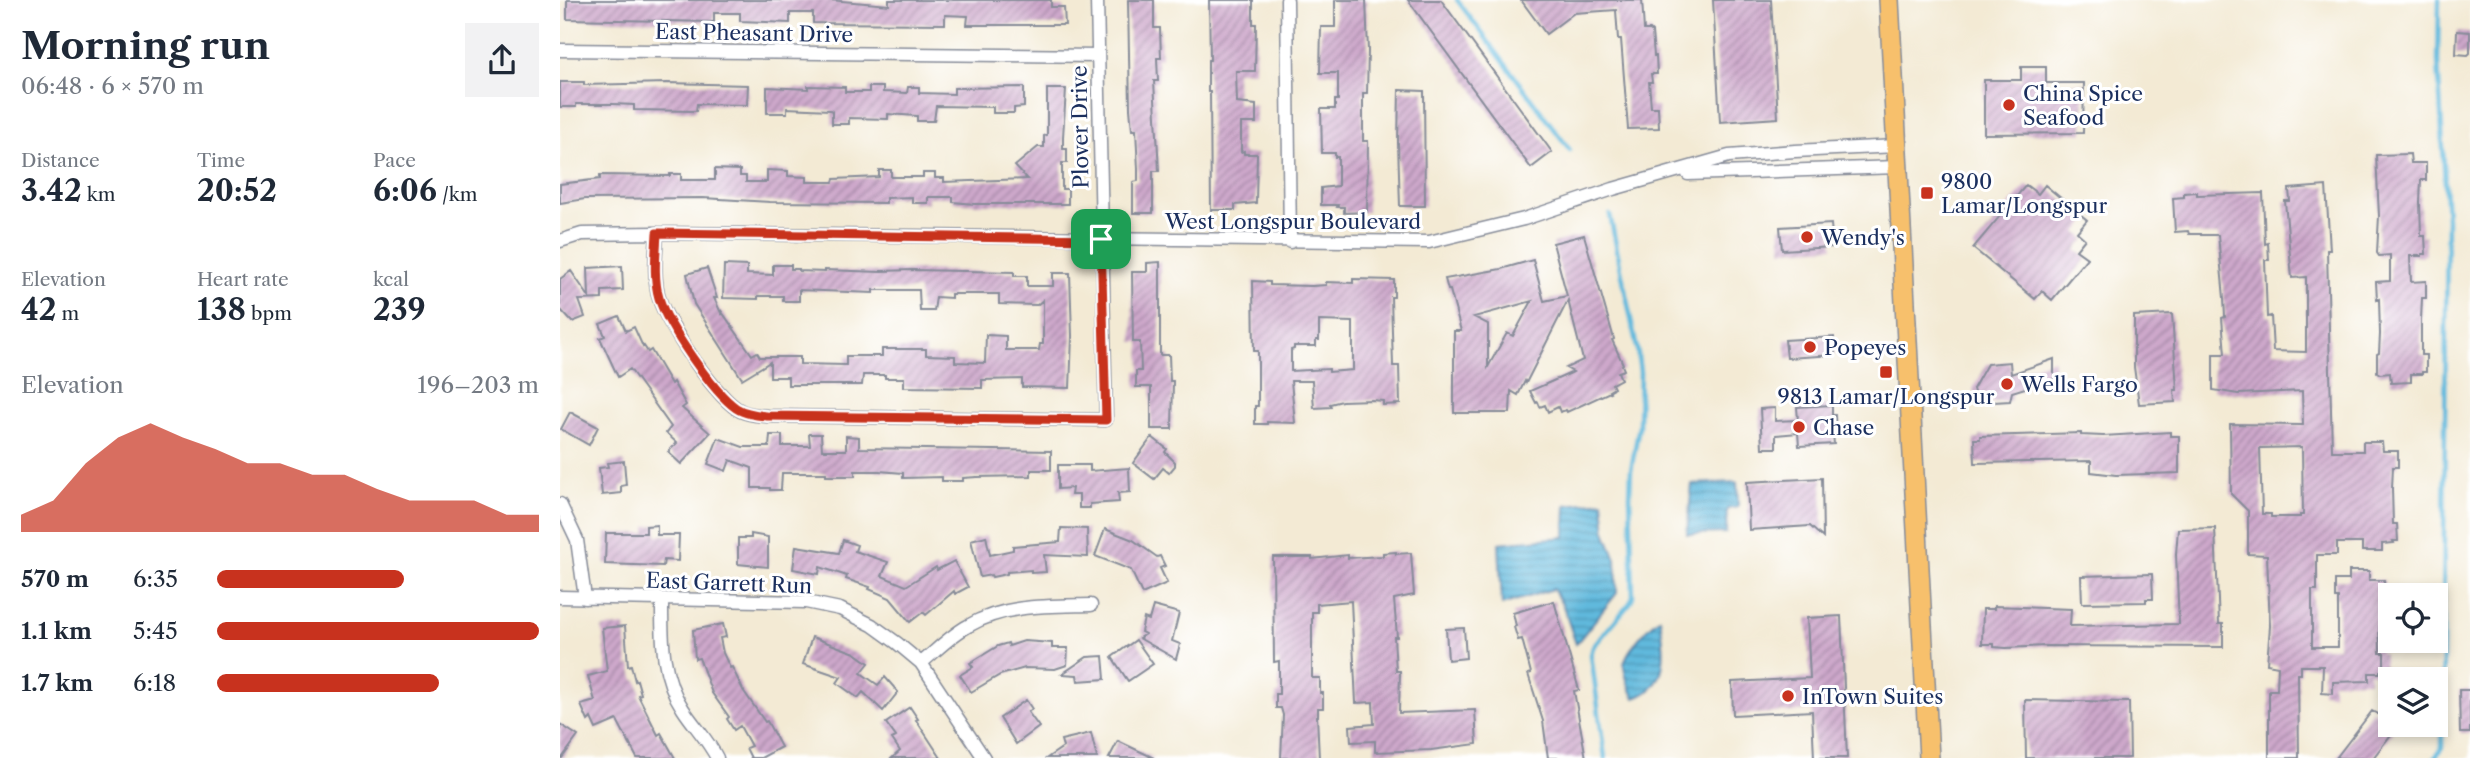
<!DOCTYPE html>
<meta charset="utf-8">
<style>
body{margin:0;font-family:"Libre Caslon Text",serif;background:#f2f2f3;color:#1f2937;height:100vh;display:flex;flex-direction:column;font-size:26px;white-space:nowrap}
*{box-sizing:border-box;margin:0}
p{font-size:23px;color:#747a83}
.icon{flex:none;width:38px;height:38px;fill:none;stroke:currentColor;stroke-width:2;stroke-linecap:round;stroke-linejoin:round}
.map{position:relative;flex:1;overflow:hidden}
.drawer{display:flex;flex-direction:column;background:#fff;width:560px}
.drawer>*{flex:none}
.buttons{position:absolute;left:1818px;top:583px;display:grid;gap:14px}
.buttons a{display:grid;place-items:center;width:70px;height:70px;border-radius:0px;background:#fff;box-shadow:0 4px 10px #0003;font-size:35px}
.pin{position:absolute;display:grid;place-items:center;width:60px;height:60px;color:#fff;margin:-30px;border-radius:14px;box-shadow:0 4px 10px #0006}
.round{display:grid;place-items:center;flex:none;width:74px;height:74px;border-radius:0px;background:#f2f2f3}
.summary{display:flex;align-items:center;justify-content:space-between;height:119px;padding:0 21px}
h1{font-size:38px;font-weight:700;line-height:52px}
.metrics{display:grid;grid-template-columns:repeat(3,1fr);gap:10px;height:119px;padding:7px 21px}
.metrics div{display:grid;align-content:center}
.metrics b{font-size:30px;font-weight:700}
.metrics small{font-size:19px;font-weight:400}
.metrics p{font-size:19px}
.chart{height:196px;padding:14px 21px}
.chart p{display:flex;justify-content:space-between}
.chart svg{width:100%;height:126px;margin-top:7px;fill:#c8321e;opacity:.7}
ul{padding:0 21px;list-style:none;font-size:23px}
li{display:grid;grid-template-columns:112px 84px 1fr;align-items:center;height:52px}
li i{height:18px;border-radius:9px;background:#c8321e}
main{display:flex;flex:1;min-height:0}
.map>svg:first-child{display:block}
.water{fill:url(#water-rules);stroke:#3e749e;stroke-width:2}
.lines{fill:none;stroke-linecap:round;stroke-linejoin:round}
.stream{stroke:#60b9dd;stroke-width:4.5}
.building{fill:url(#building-hatch);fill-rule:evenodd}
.minor-casing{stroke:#878c99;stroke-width:15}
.primary-casing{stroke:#878c99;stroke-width:22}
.minor{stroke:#fff;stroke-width:12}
.primary{stroke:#f7c06c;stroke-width:19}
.route-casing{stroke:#fff;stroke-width:14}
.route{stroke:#c8321e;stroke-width:9}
.poi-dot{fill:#c8321e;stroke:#fff;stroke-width:2.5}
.labels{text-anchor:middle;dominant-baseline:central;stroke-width:6;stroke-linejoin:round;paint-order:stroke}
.street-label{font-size:21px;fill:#1b2f5e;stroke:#fff}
.poi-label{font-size:21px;fill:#1b2f5e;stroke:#fff;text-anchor:start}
</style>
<main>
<section class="drawer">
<div class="summary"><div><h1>Morning run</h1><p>06:48 · 6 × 570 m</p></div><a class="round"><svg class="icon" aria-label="share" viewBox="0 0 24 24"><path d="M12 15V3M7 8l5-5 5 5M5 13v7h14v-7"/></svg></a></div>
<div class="metrics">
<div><p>Distance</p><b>3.42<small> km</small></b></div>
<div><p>Time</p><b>20:52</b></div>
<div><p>Pace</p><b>6:06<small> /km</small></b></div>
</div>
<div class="metrics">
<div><p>Elevation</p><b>42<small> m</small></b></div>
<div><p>Heart rate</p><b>138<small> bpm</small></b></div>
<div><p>kcal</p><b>239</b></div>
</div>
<div class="chart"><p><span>Elevation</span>196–203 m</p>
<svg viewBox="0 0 160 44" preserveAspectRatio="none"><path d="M0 44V38L10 33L20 20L30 11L40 6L50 11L60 15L70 20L80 20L90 24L100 24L110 29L120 33L130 33L140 33L150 38L160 38V44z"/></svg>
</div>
<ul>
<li><b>570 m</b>6:35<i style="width:58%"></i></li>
<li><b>1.1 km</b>5:45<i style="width:100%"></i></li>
<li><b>1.7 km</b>6:18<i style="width:69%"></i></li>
</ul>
</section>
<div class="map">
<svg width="1910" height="758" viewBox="0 0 1910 758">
<defs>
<pattern id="water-rules" width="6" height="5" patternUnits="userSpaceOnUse" patternTransform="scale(1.75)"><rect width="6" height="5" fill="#60b9dd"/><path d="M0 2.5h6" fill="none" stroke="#4e97b6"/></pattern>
<pattern id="building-hatch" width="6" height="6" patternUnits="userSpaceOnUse" patternTransform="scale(1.75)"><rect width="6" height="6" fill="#cea8cb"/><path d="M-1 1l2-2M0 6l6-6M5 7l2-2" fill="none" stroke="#a689a8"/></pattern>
</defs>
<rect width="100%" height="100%" fill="#fff"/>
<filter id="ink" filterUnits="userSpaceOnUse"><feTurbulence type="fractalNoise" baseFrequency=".0143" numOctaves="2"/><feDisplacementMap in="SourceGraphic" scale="14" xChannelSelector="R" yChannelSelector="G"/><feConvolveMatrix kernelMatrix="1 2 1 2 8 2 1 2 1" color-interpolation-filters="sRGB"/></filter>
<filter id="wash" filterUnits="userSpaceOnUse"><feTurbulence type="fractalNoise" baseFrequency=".00686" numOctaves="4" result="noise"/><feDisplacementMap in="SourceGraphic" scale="28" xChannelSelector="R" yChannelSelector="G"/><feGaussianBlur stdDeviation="1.57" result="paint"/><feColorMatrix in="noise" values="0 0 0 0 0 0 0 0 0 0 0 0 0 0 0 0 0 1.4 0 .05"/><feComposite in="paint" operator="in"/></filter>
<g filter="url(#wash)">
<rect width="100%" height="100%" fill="#f3ead4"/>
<path class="water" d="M1177 482 1178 507 1167 509 1166 533 1127 534 1132 484Z
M1043 501 1046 534 1056 559 1057 593 1016 644 1003 606 993 589 942 605 939 543 1005 537 1006 505Z
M1100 618C1104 647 1112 685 1075 698 1070 689 1065 677 1064 666 1064 653 1089 625 1100 618Z"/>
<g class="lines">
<path class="stream" d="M897 0 1010 150
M1045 758 1031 655 1033 647 1070 603 1073 596 1070 496 1071 470 1079 426 1080 372 1077 349 1050 215
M1875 758 1882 747 1887 219 1878 61 1879 0"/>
</g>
<g id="blocks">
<path class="building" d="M7 0H269L329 5V0H491V7H504L505 25H407L408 16 385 15V24L253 23V13H230V23L180 21V13H154V22L7 19Z
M568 0H594V28H600L601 58H597L598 81H594L599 171H593V213H573V182L578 181V169L576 130H572L570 109Z
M649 0H693V24H696L695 71H676L677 103 696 105V123H681V152L684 151V154H697L696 203 675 205V210H651L650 92H648V60H650Z
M775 0H806L808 51 807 93H803V141H808L807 212 784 213V207H777L778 205H761V188L778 186V157H775V153H762L761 109H775V100H778V73H760L761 27H775Z
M848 0H881L992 152 971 168Z
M961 0H1082L1084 30H1090L1092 32 1094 56H1096L1097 74H1091L1092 82H1089L1091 107H1098L1099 128 1068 129 1061 39H1058L1056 10 1014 13 986 34Z
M1153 0H1211L1218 118 1160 122Z
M1897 31 1910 32V53L1908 55 1896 54Z
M1461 67H1486V83H1524L1523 133 1424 134V80H1461Z
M0 82H24V85L107 83 188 85 187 105 137 104 136 111 74 110V105L53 104H16V107H0Z
M248 86 285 87V92H309V87H323V92L347 93 348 87H359V93L394 94V88L464 87V107L454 108V113H433V107L376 106 374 121H357V116L328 114V119L289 118V124H272V111L270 110 227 108V113H207V87L248 89Z
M487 89H506L503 137V149H507V163H502V189H508V204H415L393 202V197H368V203H352V197L326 198V203L210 202 143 198 25 199 0 203V184L40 179V175L110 176V174H121V180H155V169L180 170V176H186V182H207V170L228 171V176L247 177V182H273L274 179 319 177V170H331V177H363V173H375V178H384V182L467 179 455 166 478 147H484V136L487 135Z
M839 90 864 91 865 206H840L838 143Z
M1850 154 1851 163H1866V180H1861L1860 202 1861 236H1865L1866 254H1862V256H1850L1851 282 1866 281V298H1862L1861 320V355H1866V372H1862V374H1851V382L1831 383 1830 373 1820 374 1817 372V354L1819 353 1820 334 1819 299 1817 300 1816 282 1830 281V255L1819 256 1817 253 1819 216 1816 155Z
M1466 185 1478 194 1485 185 1527 220 1517 232 1525 239 1516 250 1527 258 1492 300 1482 291 1475 299 1413 248Z
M1766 186 1770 250H1767L1772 451H1803V442H1822L1823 451H1838V467H1833L1832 489 1833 524H1837L1838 541H1833L1834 543 1822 544V551H1802V543H1777V555H1757V590H1752V647H1778V598H1775V580H1789V571H1809V580H1824L1825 597H1820L1819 619 1820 653H1824V670L1820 671V673H1809V681L1773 682V694L1762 693 1763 666H1741V674H1738L1739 758H1709V690H1717L1718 666 1707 664 1710 626 1707 555 1688 554V511L1671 494 1670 424 1743 425 1742 391 1678 394 1653 390V354H1665L1662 318 1665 317 1664 298 1658 235H1641V234H1629L1628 231 1615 232 1613 198 1624 197V193L1637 192V195L1703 193 1705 244 1708 243 1709 260H1705L1707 317 1711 316 1713 351 1746 352V277L1732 278 1725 201H1730L1729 189ZM1742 447 1743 515H1740V517H1711V514H1702L1700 448Z
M1271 224 1273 247 1222 250 1220 227Z
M1024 235 1054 339 1052 340 1063 364 1062 365 1064 370 1058 372 1061 379 1052 384 1054 388 1049 391 1050 392 1007 412 1006 410 1000 412 998 407 988 412 985 405 980 407 978 402 976 403 970 391 1011 373 1013 372 1006 368 1023 360 1008 300 966 383 965 381 958 395 951 391 950 413H894V331H901L890 290H888L885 279 941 269 973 260 984 301 1007 296 993 243ZM972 301 953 336 947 333 928 367V324L914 317Z
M600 262V355H609L610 381H613L612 429H591V387H576V371H581L580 342H573L572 272H587V263Z
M164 265 187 266V274L213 275V265H231V269H239V271L265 272V270L321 272V271L353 270 454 272V276H467V286H493V273H510L512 336 510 388 462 387V379L422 380V388L344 387V378H325V375H303L302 385H228V377H210V362L182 379 134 304 127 274 147 268 157 298H154L162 315V312L192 355 197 352 200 357H240V364L286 365V356H322V349H366V355L395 356V362L425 363 426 335 446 336V350H479L480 344H483V300L477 305 439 304V294H391V298L376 297 374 311H360L359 290H313V293L239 290V301H223V296H198V299L163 298Z
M62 266 63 290 42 291V299L19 300 25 317 12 322 0 309V279L11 271 29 297 28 268Z
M793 279 834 280V297H831L833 366H839L840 404 823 405V401L812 400 782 401 770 404 771 407 754 408 752 381H731L735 423 707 422V424H695V406H698V351H694L693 281 710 282V285L752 286 766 285V282L793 283ZM759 321 793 322V370L769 372V369L731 371V350L734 349V346H756V340H759Z
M1612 314 1617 390H1614L1615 402 1579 404 1574 367V316Z
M59 316 66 331 74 327 83 347 84 346 88 352 91 350 111 384 113 382 126 405 122 408 150 433 121 464 108 452 117 443 106 433 111 427 70 369 58 377 40 338 45 336 40 324Z
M1274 337 1275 355 1227 358 1225 340Z
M1494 359V379L1452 392 1450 401 1417 403 1413 389 1427 364 1450 362 1451 374Z
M1272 405V415H1275L1276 434H1273L1274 444 1239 446 1238 433 1216 435V448H1202L1200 409 1215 408V421L1238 420 1237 407Z
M10 412 38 427 29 445 1 429Z
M1610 432V436H1619V473L1556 475 1531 472V461L1415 463 1414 439H1420V436L1521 433V435L1543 436Z
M249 434H261L262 450H286V436L299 437V448L491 451V470H471V476L417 477 403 478V481H382V477L343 478V473L319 471H295V476H266V473H222L221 490H210V488H192V468L170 460 166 471 148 464 158 438 183 447H209L210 435H222V446H250Z
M592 437 607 449 605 452 615 462V466L609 473 603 468 594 479 573 463Z
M64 461 66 485 61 486V493L42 495 39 468 48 467 47 463Z
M498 465H530V471L569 468 570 492 558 493 559 502 530 504V508H519V495H511L512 488 498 489Z
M1262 478 1263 538 1250 526 1189 530 1187 482Z
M97 525V535H119L118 561 104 560 103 566 45 564 46 533H86V526Z
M501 528 527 529 528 557 484 555 486 572 471 573V570L447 572V574L432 577 431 575 420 577 411 540 426 536 430 555 453 550V546L500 542Z
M1655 528 1659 624H1663V647L1485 646 1446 648 1434 647V644H1422L1423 609H1434V606L1511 609 1510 626 1619 624 1616 554 1618 529Z
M545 529 573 540 597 557 600 556 605 566 600 568 607 583 582 594 571 570 535 556Z
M191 534 208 537V567L178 564V538H191Z
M283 540 297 545 295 551 328 562 322 576 346 586 376 567 377 570 394 561 408 587 395 594 394 591 366 615 363 612 350 622 330 598 309 589 310 587 286 579 287 576 260 567 259 574 233 569 236 546 279 553Z
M836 552V554L851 553 854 595 834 599 837 637H834L836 671H840L839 713 915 710 917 744 871 750 815 752V741L791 742 790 726 814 724 813 702 796 703 791 601 757 604V612H752V678H760V693H763V708H758V716H757L759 758H721L723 715 721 708H716V694H719V661L714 662 713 557H752V559L788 555V558L823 556V553Z
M1592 574 1593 599H1586V602L1522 603 1521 576Z
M994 601 1019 690 1014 691 1026 758H988L983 721 968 674 971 673 962 639 958 640 954 627 956 626 953 613Z
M593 606 619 613 612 641 620 644 616 659 579 638 585 634 581 632 584 618 589 620Z
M1281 616 1287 758H1254L1252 711 1173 715 1172 682 1250 678 1247 618Z
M163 624 166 637 160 638 163 653 170 668 172 667 183 690 205 722 207 721 221 747 201 758H191L186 748 191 746 180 726 174 730 167 719 169 717 152 693 139 658 135 659 133 630Z
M65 626 68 666 71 665 75 681 77 680 81 694 78 695 98 735 101 733 115 758H77L57 720 36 729 31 718 28 721 21 705 35 701 28 676 47 671 42 628Z
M904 628 906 658 888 660 886 629Z
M252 637 295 653 309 663 301 673 318 685 325 677 338 692 323 711 303 692 298 698 277 683 281 677 243 664Z
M576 640 593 664 568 681 552 657Z
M464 641 492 643V648H508L507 665 495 669 465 668 440 675 411 692 400 675 413 667 410 663 438 646 448 643 449 646Z
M543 656 545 679 518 681 517 675 502 674 527 657Z
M1899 690H1910V733H1900Z
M466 700 472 709 468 712 479 727 456 744 440 718Z
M1465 700 1569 702 1570 758H1466Z
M350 707 358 719 356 720 381 758H332L340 751 332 739 336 737 326 723Z
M1812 711 1830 721V730L1833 732 1813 758H1776Z
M0 724 18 736 2 758H0Z
M531 733 537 758H487L503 747 501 740Z
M558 741 594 758H549Z"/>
</g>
</g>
<g filter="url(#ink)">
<use href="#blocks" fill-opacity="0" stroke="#878c99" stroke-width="2"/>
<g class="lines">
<defs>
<path id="minor" d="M727 0 730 242
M0 50 538 56
M1128 174 1338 167
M97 233C96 253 93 277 99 298 106 323 158 401 181 411 189 415 198 415 207 416L546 420 537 0
M0 241 22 234 97 233 869 242 964 219 1053 189 1169 156 1235 151 1337 146
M0 504 17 540 25 598
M0 597 246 602 280 609 312 625 337 643 361 663 424 758
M102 600C102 638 101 676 123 709 134 726 148 740 157 758
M361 663C376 651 391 635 408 626 445 604 489 606 531 605"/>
<path id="primary" d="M1329 0 1369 758"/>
</defs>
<use href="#minor" class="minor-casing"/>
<use href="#primary" class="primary-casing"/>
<use href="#minor" class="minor"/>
<use href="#primary" class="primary"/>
</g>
</g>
<g class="lines" filter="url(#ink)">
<defs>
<path id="route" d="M97 233 541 239 546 420 207 416C197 415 185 414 176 408 153 392 107 325 99 298 93 278 96 253 97 233Z"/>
</defs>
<use href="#route" class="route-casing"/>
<use href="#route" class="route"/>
</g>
<g class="poi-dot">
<circle cx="1449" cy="105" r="7"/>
<rect x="1360" y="186" width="14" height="14" rx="3.5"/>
<circle cx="1247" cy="237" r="7"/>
<circle cx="1250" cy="347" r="7"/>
<rect x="1319" y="365" width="14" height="14" rx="3.5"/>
<circle cx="1447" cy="384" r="7"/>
<circle cx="1239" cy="427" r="7"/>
<circle cx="1228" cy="696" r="7"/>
</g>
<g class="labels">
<g class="street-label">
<text transform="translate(194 33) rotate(1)">East Pheasant Drive</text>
<text transform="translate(520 127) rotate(-91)">Plover Drive</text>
<text x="733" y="221">West Longspur Boulevard</text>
<text transform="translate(169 583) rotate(2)">East Garrett Run</text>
</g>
<g class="poi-label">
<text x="1463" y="93">China Spice<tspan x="1463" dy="24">Seafood</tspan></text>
<text x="1381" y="181">9800<tspan x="1381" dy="24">Lamar/Longspur</tspan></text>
<text x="1261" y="237">Wendy's</text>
<text x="1264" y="347">Popeyes</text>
<text x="1461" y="384">Wells Fargo</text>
<text x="1326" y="396" text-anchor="middle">9813 Lamar/Longspur</text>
<text x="1253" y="427">Chase</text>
<text x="1242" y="696">InTown Suites</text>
</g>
</g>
</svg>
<div class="buttons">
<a><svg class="icon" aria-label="locate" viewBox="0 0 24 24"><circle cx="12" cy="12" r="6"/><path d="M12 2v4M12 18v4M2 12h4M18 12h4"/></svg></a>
<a><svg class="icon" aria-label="layers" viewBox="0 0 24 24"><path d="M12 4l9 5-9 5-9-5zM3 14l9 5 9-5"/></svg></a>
</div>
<div class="pin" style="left:541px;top:239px;background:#1e9e55"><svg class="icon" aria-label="arrive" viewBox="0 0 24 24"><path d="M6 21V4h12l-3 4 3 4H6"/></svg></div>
</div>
</main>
